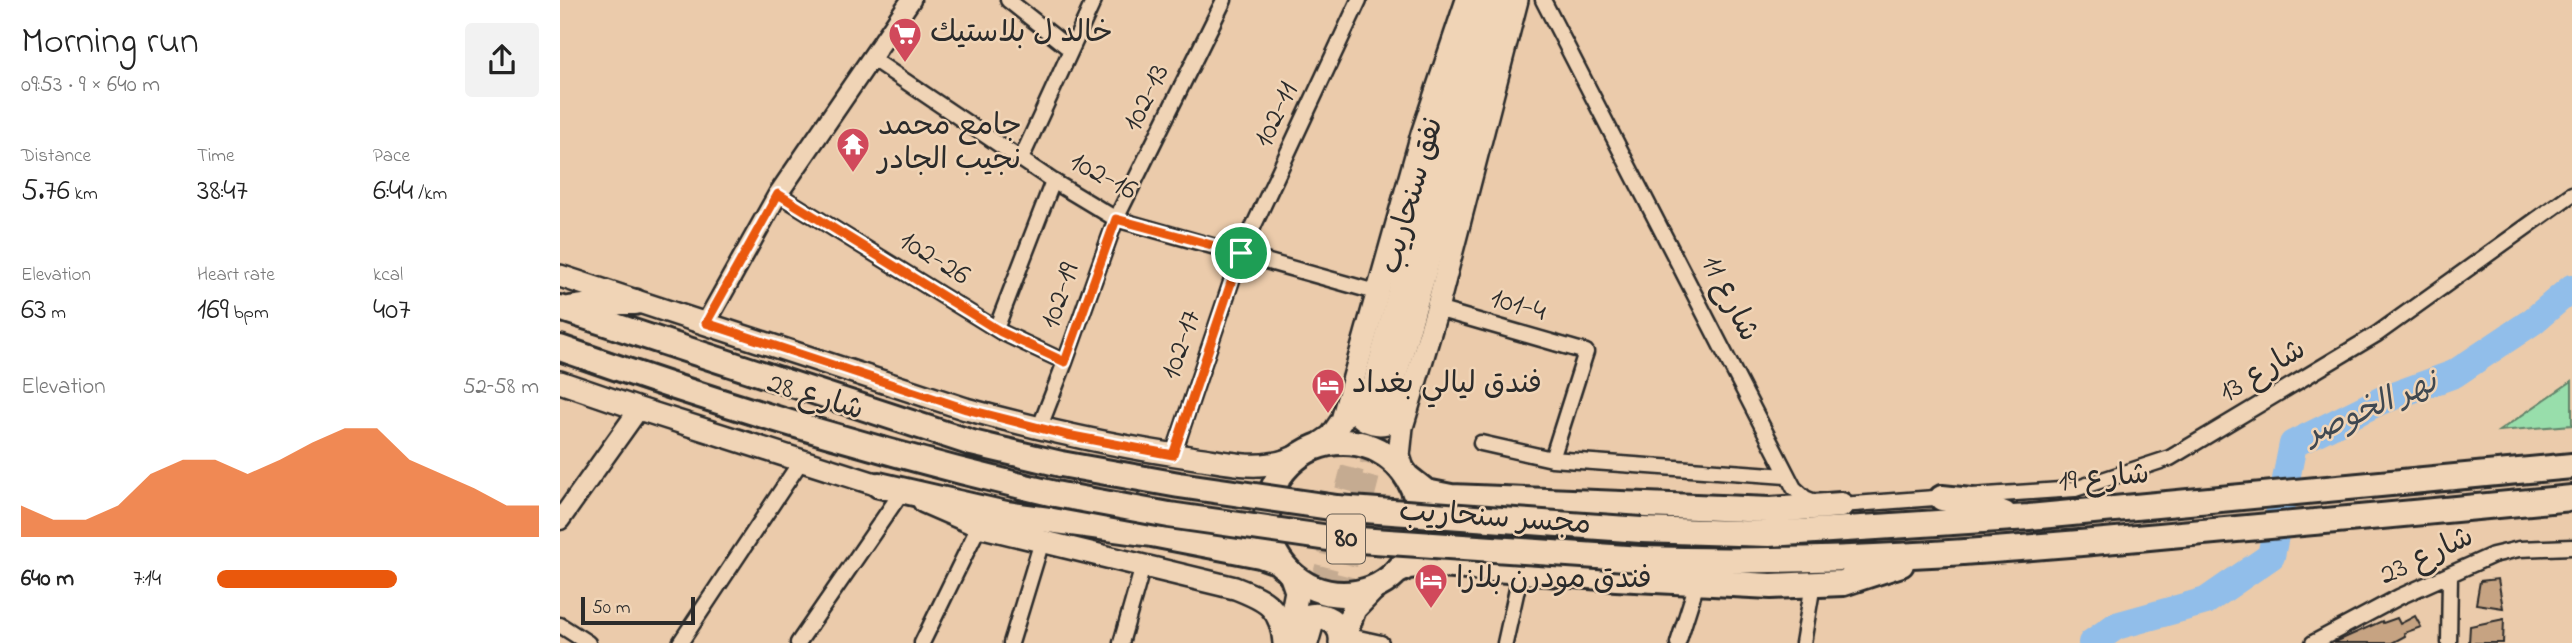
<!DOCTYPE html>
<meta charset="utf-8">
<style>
body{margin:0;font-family:"Indie Flower","Playpen Sans Arabic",sans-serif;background:#f2f2f2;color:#222;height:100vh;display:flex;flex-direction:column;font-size:26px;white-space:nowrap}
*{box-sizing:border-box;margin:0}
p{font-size:23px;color:#767676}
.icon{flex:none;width:38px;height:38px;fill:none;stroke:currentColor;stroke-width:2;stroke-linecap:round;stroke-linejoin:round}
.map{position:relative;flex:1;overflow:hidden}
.sheet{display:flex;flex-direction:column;background:#fff;width:560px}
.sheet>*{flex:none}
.scale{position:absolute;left:21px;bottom:18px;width:114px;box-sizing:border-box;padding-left:7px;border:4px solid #2b2b2b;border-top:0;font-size:19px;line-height:24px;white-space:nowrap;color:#2b2b2b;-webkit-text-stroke:5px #f0d4b6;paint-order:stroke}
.pin{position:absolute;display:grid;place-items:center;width:60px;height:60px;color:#fff;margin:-30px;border:4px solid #fff;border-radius:50%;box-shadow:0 2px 7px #0007}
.round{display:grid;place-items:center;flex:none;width:74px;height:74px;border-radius:7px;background:#f2f2f2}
.summary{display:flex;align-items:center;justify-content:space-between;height:119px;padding:0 21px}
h1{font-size:38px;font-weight:600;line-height:52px}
.metrics{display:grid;grid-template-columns:repeat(3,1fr);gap:10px;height:119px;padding:7px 21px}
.metrics div{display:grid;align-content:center}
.metrics b{font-size:30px;font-weight:600}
.metrics small{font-size:19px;font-weight:400}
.metrics p{font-size:19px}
.chart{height:196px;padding:14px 21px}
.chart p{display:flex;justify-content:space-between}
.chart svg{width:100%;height:126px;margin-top:7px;fill:#ea580c;opacity:.7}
ul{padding:0 21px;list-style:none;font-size:23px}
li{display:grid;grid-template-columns:112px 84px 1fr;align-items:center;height:52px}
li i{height:18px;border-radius:9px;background:#ea580c}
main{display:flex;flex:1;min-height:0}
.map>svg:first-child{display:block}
.green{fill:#98deab;stroke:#62846b;stroke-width:2}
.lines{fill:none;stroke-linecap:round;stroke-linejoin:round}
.river{stroke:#91beea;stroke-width:28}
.building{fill:#c6a382;stroke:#2b2b2b;stroke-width:2}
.primary-tunnel{stroke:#c5ab91;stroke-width:23;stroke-dasharray:23 11;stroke-linecap:butt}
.minor-casing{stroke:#2b2b2b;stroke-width:19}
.tertiary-casing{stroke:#2b2b2b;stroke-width:23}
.secondary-casing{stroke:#2b2b2b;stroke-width:26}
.primary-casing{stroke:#2b2b2b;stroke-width:28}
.trunk-casing{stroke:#2b2b2b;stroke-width:30}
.minor{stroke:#f0d4b6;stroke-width:14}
.tertiary{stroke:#f0d4b6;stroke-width:18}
.secondary{stroke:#f0d4b6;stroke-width:21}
.primary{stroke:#f0d4b6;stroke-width:23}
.trunk{stroke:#f0d4b6;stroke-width:24}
.trunk-bridge-casing{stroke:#2b2b2b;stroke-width:30;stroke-linecap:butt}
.trunk-bridge{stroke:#f0d4b6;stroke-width:24}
.route-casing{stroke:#fff;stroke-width:14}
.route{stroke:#ea580c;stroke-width:9}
.labels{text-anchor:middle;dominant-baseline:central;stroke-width:5;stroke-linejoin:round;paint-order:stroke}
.shield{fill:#f0d4b6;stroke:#665e55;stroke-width:2}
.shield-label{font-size:28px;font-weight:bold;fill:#2b2b2b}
.poi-label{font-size:30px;fill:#2b2b2b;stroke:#f0d4b6;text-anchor:start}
.street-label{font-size:30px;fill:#2b2b2b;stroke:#f0d4b6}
.water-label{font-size:32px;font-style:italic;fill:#3f4851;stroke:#f0d4b6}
</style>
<main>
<section class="sheet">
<div class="summary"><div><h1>Morning run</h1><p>09:53 · 9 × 640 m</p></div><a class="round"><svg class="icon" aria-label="share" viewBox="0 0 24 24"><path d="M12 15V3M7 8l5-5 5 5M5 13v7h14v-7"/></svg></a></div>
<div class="metrics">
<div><p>Distance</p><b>5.76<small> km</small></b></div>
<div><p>Time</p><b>38:47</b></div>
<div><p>Pace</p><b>6:44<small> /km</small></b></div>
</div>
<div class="metrics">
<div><p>Elevation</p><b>63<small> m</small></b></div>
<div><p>Heart rate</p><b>169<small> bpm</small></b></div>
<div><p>kcal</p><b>407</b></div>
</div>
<div class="chart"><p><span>Elevation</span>52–58 m</p>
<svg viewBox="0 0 160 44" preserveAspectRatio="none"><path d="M0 44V33L10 38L20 38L30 33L40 22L50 17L60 17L70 22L80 17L90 11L100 6L110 6L120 17L130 22L140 27L150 33L160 33V44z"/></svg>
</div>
<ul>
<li><b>640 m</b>7:14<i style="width:56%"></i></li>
</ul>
</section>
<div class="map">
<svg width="2012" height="643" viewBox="0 0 2012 643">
<rect width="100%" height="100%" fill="#ebcbab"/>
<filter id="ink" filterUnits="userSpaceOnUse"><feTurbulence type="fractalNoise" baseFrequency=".0143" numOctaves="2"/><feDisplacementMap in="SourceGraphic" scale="14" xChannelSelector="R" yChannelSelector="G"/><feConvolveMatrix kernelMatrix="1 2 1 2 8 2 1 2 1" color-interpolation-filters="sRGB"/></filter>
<g filter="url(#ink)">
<path class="green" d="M2012 381V425L1939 431Z"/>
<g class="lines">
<path class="river" d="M1532 643 1556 626 1646 601 1711 556 1733 444 1820 401 1894 374 1973 321 2012 288"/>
</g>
<path class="building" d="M1938 579 1943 608 1916 604 1920 581Z
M1855 616 1861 627 1844 633 1845 636 1832 643H1773L1822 621 1823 623 1837 618 1840 624Z
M1944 619 1943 643H1909L1910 626Z"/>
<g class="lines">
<path class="primary-tunnel" d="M752 622 809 405
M769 630 825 410"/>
<defs>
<path id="minor" d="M448 0 511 50
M983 0 1234 488 1245 498 1260 504 1281 505 1388 497
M311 58 493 181 556 219 819 293
M461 159 534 0
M218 194 441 332 505 362
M877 309 1026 352 992 459
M436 329 493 181
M479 429 505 362 556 219 664 0
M921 443 992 459 1226 476
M613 455 681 253 799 0
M1412 496 1515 489 1610 458 1817 334 2012 194
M0 625 28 643
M785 635 821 643
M120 643 241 461
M238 643 341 493
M362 643 419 526
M451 643 482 541
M561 643 583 566
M945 643 961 571
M1118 643 1137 583
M1243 643 1253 584
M1753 643 1839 597 1933 555 1959 549 2012 547
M1889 643 1890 575"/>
<path id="tertiary" d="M146 323 218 194 351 0
M0 520 79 409"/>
<path id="secondary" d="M0 276 406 409C482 430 558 447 636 458 659 461 686 468 710 464 723 463 734 458 745 452
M0 382 79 409 334 490
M792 391C789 427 832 436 848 405
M752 449 771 436 782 420 862 134 907 0
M845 475 839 456 842 427 877 309 957 0
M364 502 419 526 675 588C706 600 721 607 724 643"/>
<path id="primary" d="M809 405 920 0
M825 410 932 33 944 0
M729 632 737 591 731 574
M727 643C729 635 731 628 737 622 754 607 784 619 781 643
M746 643 752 622
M782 643 794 609 815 587"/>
<path id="trunk" d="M0 308 412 443 501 464
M10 309 60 302H75
M0 348C162 405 327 455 495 494
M707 518a76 76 0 1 1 152 0a76 76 0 1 1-152 0Z
M847 477 866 492 891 497 1210 510 1281 505
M319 485 446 514 592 534 700 555 717 561 724 567
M1382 498 1411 501 1444 514
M1081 530 1209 534 1469 517 2012 466
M1081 559C1262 565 1441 551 1621 534 1751 522 1882 511 2012 498
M836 572 848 566 867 564 1056 578 1211 586 1283 583 1341 564"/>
</defs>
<use href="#minor" class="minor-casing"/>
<use href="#tertiary" class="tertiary-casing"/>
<use href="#secondary" class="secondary-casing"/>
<use href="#primary" class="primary-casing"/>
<use href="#trunk" class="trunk-casing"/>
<use href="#minor" class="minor"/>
<use href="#tertiary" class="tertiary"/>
<use href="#secondary" class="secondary"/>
<use href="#primary" class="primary"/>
<use href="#trunk" class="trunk"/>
<defs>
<path id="trunk-bridge" d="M501 464 619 485 777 508 1081 530
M495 494 609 515 769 538 1081 559"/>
</defs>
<use href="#trunk-bridge" class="trunk-bridge-casing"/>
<use href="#trunk-bridge" class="trunk-bridge"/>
</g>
</g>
<g class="lines" filter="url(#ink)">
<defs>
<path id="route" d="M218 194 441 332 505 362 556 219 681 253 613 455 507 435 406 409 146 323Z"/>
</defs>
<use href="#route" class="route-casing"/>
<use href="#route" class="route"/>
</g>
<defs>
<symbol id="supermarket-pin" viewBox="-11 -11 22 30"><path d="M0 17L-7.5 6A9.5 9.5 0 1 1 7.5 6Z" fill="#d1495b" stroke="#f0d4b6"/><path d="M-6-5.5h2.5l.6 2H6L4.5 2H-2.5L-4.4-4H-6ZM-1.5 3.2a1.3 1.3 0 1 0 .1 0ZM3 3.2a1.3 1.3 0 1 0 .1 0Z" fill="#fff"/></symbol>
<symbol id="temple-pin" viewBox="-11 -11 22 30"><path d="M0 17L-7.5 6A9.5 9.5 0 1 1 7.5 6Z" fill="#d1495b" stroke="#f0d4b6"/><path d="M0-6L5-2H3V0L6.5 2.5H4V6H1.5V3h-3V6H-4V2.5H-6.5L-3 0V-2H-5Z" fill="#fff"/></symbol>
<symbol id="hotel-pin" viewBox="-11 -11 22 30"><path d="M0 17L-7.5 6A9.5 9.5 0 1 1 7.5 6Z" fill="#d1495b" stroke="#f0d4b6"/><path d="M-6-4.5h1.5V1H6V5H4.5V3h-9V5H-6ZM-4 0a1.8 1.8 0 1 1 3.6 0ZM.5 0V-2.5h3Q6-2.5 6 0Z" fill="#fff"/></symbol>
</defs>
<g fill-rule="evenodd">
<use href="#supermarket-pin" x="326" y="15" width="38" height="52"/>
<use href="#temple-pin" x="274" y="125" width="38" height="52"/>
<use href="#hotel-pin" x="749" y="366" width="38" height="52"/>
<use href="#hotel-pin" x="852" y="561" width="38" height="52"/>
</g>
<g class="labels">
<rect class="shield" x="767" y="514.5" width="38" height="49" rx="5"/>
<g class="shield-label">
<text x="786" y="539">80</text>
</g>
<g class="poi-label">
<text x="370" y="34">خالد ل بلاستيك</text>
<text x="318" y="127">جامع محمد<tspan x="318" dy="34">نجيب الجادر</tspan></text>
<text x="792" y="385">فندق ليالي بغداد</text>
<text x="896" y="580">فندق مودرن بلازا</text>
</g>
<g class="street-label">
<text transform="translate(587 98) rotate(-64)">102-13</text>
<text transform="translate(717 115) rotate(-65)">102-11</text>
<text transform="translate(543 177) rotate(28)">102-16</text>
<text transform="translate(853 196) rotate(-74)">نفق سنحاريب</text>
<text transform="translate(374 259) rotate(32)">102-26</text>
<text transform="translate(501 296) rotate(-71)">102-19</text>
<text transform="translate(1169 299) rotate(63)">شارع 11</text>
<text transform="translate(958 306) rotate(16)">101-4</text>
<text transform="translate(622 345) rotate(-71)">102-17</text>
<text transform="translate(1703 372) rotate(-31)">شارع 13</text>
<text transform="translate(255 398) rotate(17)">شارع 28</text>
<text transform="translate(1544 479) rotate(-5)">شارع 19</text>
<text transform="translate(935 519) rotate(4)">مجسر سنحاريب</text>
<text transform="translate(1867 557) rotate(-25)">شارع 23</text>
</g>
<g class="water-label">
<text transform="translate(1812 409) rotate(-23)">نهر الخوصر</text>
</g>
</g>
</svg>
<div class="scale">50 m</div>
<div class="pin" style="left:681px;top:253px;background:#1e9e55"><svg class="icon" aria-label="arrive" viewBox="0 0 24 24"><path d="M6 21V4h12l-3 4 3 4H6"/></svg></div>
</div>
</main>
